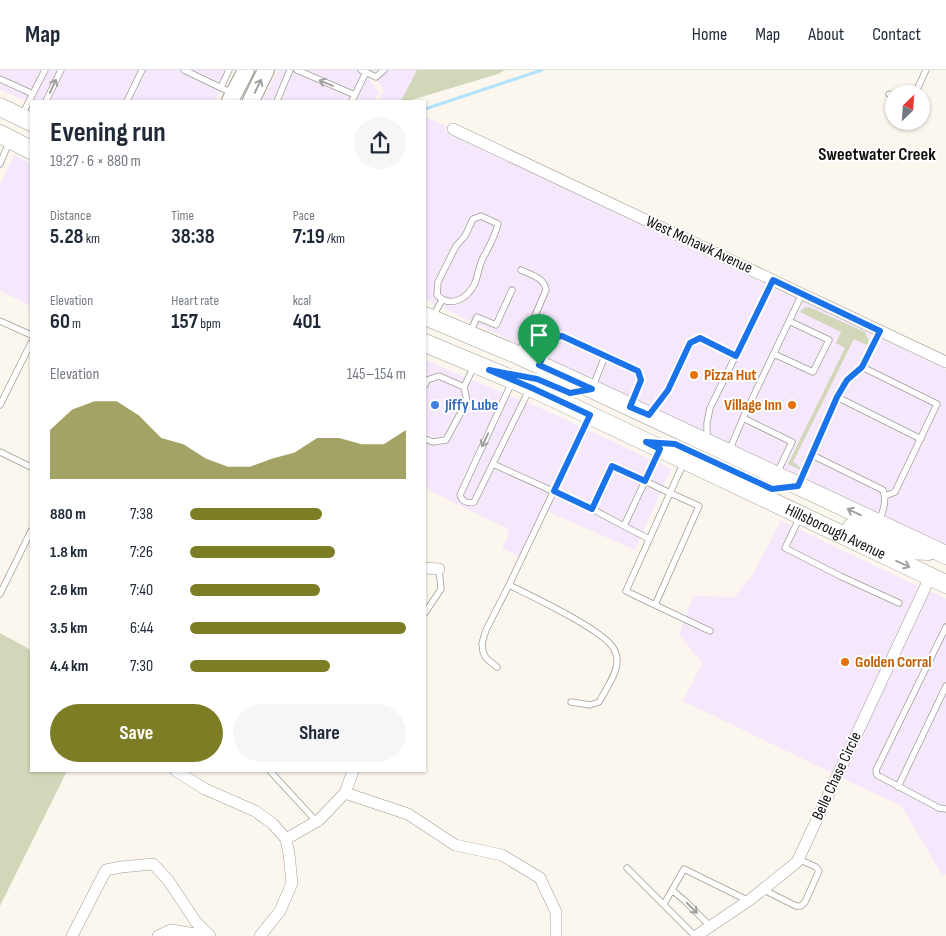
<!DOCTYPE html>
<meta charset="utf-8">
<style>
body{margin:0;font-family:"Sofia Sans Condensed",sans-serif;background:#f6f6f7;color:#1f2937;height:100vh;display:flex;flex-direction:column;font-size:19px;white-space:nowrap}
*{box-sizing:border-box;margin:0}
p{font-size:16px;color:#747a83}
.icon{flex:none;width:28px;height:28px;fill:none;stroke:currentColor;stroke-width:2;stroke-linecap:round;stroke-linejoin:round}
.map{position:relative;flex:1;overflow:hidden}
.side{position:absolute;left:30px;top:30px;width:396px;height:672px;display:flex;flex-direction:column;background:#fff;border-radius:0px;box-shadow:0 1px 4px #0004}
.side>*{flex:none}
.needle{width:32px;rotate:25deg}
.tools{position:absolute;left:885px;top:15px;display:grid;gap:10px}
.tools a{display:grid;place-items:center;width:45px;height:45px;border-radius:50%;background:#fff;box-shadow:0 1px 4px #0004;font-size:25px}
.pin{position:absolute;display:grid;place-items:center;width:42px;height:42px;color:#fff;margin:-51px -21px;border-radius:50% 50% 50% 0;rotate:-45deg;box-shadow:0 0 5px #0007}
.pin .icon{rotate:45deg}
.round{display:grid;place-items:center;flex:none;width:52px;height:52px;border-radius:26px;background:#f6f6f7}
.head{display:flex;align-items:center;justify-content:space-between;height:85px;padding:0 20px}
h1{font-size:28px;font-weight:700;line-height:38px}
.metrics{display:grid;grid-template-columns:repeat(3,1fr);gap:8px;height:85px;padding:5px 20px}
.metrics div{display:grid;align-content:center}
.metrics b{font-size:21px;font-weight:700}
.metrics small{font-size:14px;font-weight:400}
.metrics p{font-size:14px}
.chart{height:140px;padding:10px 20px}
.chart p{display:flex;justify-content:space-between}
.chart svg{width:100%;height:90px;margin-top:5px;fill:#7d7d26;opacity:.7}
.primary-button{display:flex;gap:10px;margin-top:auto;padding:10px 20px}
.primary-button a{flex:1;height:58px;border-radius:30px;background:#7d7d26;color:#fff;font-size:20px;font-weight:700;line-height:58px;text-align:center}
.primary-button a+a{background:#f6f6f7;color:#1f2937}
ul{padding:0 20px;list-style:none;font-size:16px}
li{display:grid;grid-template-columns:80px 60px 1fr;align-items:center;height:38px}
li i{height:12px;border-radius:6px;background:#7d7d26}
header{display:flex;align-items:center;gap:30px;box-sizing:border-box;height:70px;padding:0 25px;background:#fff;border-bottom:1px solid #e0e1e3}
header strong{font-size:24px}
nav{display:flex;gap:28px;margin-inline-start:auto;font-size:18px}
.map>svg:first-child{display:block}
.commercial{fill:#f5e8fc}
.green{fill:#d2d7ba}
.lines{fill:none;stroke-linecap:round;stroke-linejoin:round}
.stream{stroke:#b1e2fb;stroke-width:3}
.lane-casing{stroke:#a19d95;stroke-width:7}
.street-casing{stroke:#a19d95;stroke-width:12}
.secondary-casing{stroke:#a19d95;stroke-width:18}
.primary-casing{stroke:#a19d95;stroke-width:19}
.lane{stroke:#fff;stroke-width:5.5}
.street{stroke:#fff;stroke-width:11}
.secondary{stroke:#fff;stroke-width:16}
.primary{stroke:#fff;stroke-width:18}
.oneway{stroke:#a0a09f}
.route-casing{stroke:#fff;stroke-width:10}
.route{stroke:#1a73e8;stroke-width:6}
.food-dot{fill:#e8710a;stroke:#fff;stroke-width:2}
.shop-dot{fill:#3f7fe0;stroke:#fff;stroke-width:2}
.labels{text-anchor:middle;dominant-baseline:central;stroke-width:4;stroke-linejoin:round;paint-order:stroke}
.street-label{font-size:16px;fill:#12110e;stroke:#fff}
.food-label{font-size:16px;font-weight:bold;fill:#c56008;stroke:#fff;text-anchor:start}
.shop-label{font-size:16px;font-weight:bold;fill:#366cbe;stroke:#fff;text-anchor:start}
.neighbourhood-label{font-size:18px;font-weight:bold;fill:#12110e;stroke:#fff}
</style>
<header>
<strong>Map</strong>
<nav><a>Home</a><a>Map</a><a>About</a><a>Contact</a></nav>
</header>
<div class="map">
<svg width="946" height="866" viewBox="0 0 946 866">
<rect width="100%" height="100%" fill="#fcf7ee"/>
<path class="commercial" d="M0 0H231L215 31H31V34L0 19Z
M278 0H361L379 22 374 31H263Z
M368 0H417L401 31H379L383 22V18Z
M425 46 447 57 445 62 946 299V478L596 312 425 229Z
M14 85 31 94V236L0 221V114Z
M425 290 554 344 671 399 635 480 542 439 521 488 502 478 509 464 508 460 506 458 430 421 429 419 425 416Z
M781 451 920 517 832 703 683 631 702 593 679 565 693 526 735 527 748 509 749 511Z
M929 521 946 529V804L942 805 901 736 842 708Z"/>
<path class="green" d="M417 0H505L498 4 408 31H401Z
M809 237 865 262 869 271 867 275 854 269 793 392 800 397V400L788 394 845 278 836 273 841 262 800 242 804 238Z
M0 563 31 580V701H67L0 836Z"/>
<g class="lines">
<path class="stream" d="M425 39 542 0"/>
<defs>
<path id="lane" d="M184 0 232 23
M297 0 355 25
M361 0 376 7 384 0
M0 9 33 24
M221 17 229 0
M889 24 894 26
M915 24 926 0
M46 31 61 0
M127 31 142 0
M277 31 290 0
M352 31 366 2
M22 45 45 0
M0 94 10 70
M481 146 498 154C495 167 488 178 482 190 479 197 478 205 475 213 468 228 451 239 437 225L438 212 456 176 465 166 473 149Z
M432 248 442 230
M0 251 31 265
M470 263 477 247 496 255 512 220
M519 283 546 220C544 207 531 205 521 200
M774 284 813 302 829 270 789 251
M736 285 773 210
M540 293 552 268 562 266 638 301 641 310 630 335
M862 297 937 334 895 422 885 426
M512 312 460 425C462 431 467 434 474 432L476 428 529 320
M425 315 427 310 439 306 464 317
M593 316 605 286
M837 327 921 369
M0 335 31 273
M650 343 667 321 690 273 700 269 736 285 710 338 707 353V371
M425 369 433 372 446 370 467 331 464 317 474 296
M729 381 743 348
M0 382 31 397
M812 385 883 420C887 431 883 441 879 452
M493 394 592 439 612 396 645 411 659 381
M777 403 792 372 743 348 802 224
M799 414 837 327 847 310 862 297 880 261
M592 439 624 456 645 411 670 423 626 521 655 535 699 436 670 423 684 392
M800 447 785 478 840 506 899 533
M624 456 649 469
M509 515 589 347
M0 524 31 461
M655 535 710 561
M425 543 441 519 439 499
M946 557 876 700 877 705 939 738 946 739
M497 597 486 588 483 582 482 573 486 560 509 515C531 526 604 560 614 579 615 581 617 587 617 590 618 602 605 621 599 632L590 635 571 632
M270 701 316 751
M898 717 946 616
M627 798 695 866
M672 820 685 831 710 856
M764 820 796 836H801L805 832 819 801 816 797 798 789
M664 834 684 799 749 831"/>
<path id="street" d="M453 59 946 292
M425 498 439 499
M176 701 205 719 255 741 273 754 286 769 289 784 292 813 280 841 260 866
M345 723 408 744 455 775 502 785 540 808 556 842V866
M286 769 319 750 345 723 353 701
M72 866 106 800 121 797 153 794 168 810 196 852 210 866
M158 866 171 860 195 864 198 866
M696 866 751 829 797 792 930 507"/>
<path id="secondary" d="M230 31 246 0
M251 31 266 0"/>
<g id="primary">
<path d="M0 37 31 52"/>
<path d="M0 64 31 80"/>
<path d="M425 246 518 285 592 319 946 485"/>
<path id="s1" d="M425 273 530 317 946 514"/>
<path d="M852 457 902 480 929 481"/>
</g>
</defs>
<use href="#lane" class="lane-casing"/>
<use href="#street" class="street-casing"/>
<use href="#secondary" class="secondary-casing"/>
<use href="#primary" class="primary-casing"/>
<use href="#lane" class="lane"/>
<use href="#street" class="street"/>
<use href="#secondary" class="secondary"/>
<use href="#primary" class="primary"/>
</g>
<defs><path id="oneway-shaft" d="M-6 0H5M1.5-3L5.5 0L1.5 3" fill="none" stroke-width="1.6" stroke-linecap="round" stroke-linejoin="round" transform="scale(1.25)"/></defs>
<g class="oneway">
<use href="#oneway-shaft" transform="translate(326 13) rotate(-157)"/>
<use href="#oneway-shaft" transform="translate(53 16) rotate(-65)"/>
<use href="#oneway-shaft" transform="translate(258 16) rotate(-64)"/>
<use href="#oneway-shaft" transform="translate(485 370) rotate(115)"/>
<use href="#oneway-shaft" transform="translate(854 442) rotate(-155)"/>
<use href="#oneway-shaft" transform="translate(903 494) rotate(25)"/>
<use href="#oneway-shaft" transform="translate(692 838) rotate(45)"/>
</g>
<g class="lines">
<defs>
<path id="route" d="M773 210 880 261 862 297 847 310 837 327 798 416 772 419 675 374 646 372 660 379 645 411 612 396 592 439 554 421 590 345 532 318 489 300 537 309 570 323 592 319 539 295 552 268 562 266 638 301 641 310 630 337 649 345 668 320 690 273 700 268 736 286Z"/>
</defs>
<use href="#route" class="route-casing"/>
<use href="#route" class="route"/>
</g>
<g class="food-dot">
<circle cx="694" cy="305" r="5"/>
<circle cx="792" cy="335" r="5"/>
<circle cx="845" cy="592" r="5"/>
</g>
<circle class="shop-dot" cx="435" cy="335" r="5"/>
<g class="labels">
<g class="street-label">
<text transform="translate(699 175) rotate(25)">West Mohawk Avenue</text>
<text stroke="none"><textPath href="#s1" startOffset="452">Hillsborough Avenue</textPath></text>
<text transform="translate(837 706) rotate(-65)">Belle Chase Circle</text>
</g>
<g class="food-label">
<text x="704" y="305">Pizza Hut</text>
<text x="782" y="335" text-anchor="end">Village Inn</text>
<text x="855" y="592">Golden Corral</text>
</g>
<g class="shop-label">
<text x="445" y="335">Jiffy Lube</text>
</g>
<g class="neighbourhood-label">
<text x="877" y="84">Sweetwater Creek</text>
</g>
</g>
</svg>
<div class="tools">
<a><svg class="needle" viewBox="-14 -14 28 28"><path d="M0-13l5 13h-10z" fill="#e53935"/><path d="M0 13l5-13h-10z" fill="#747a83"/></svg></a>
</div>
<div class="pin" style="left:539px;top:295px;background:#1e9e55"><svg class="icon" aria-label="arrive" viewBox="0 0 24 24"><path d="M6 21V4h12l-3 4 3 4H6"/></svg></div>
<section class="side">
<div class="head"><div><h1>Evening run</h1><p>19:27 · 6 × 880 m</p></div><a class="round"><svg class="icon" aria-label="share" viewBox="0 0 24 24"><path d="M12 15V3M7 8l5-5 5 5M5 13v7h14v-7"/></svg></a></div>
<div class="metrics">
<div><p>Distance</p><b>5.28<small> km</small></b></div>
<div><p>Time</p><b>38:38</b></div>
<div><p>Pace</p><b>7:19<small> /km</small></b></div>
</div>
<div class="metrics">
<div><p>Elevation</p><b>60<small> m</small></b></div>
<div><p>Heart rate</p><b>157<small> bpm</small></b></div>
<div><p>kcal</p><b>401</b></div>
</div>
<div class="chart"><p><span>Elevation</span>145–154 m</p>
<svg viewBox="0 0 160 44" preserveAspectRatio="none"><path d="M0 44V20L10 10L20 6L30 6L40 13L50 24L60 27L70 34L80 38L90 38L100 34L110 31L120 24L130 24L140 27L150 27L160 20V44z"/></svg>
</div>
<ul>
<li><b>880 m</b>7:38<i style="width:61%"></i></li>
<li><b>1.8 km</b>7:26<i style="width:67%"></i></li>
<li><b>2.6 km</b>7:40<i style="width:60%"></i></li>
<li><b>3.5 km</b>6:44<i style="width:100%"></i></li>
<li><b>4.4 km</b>7:30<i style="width:65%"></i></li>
</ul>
<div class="primary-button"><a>Save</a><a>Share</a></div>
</section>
</div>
